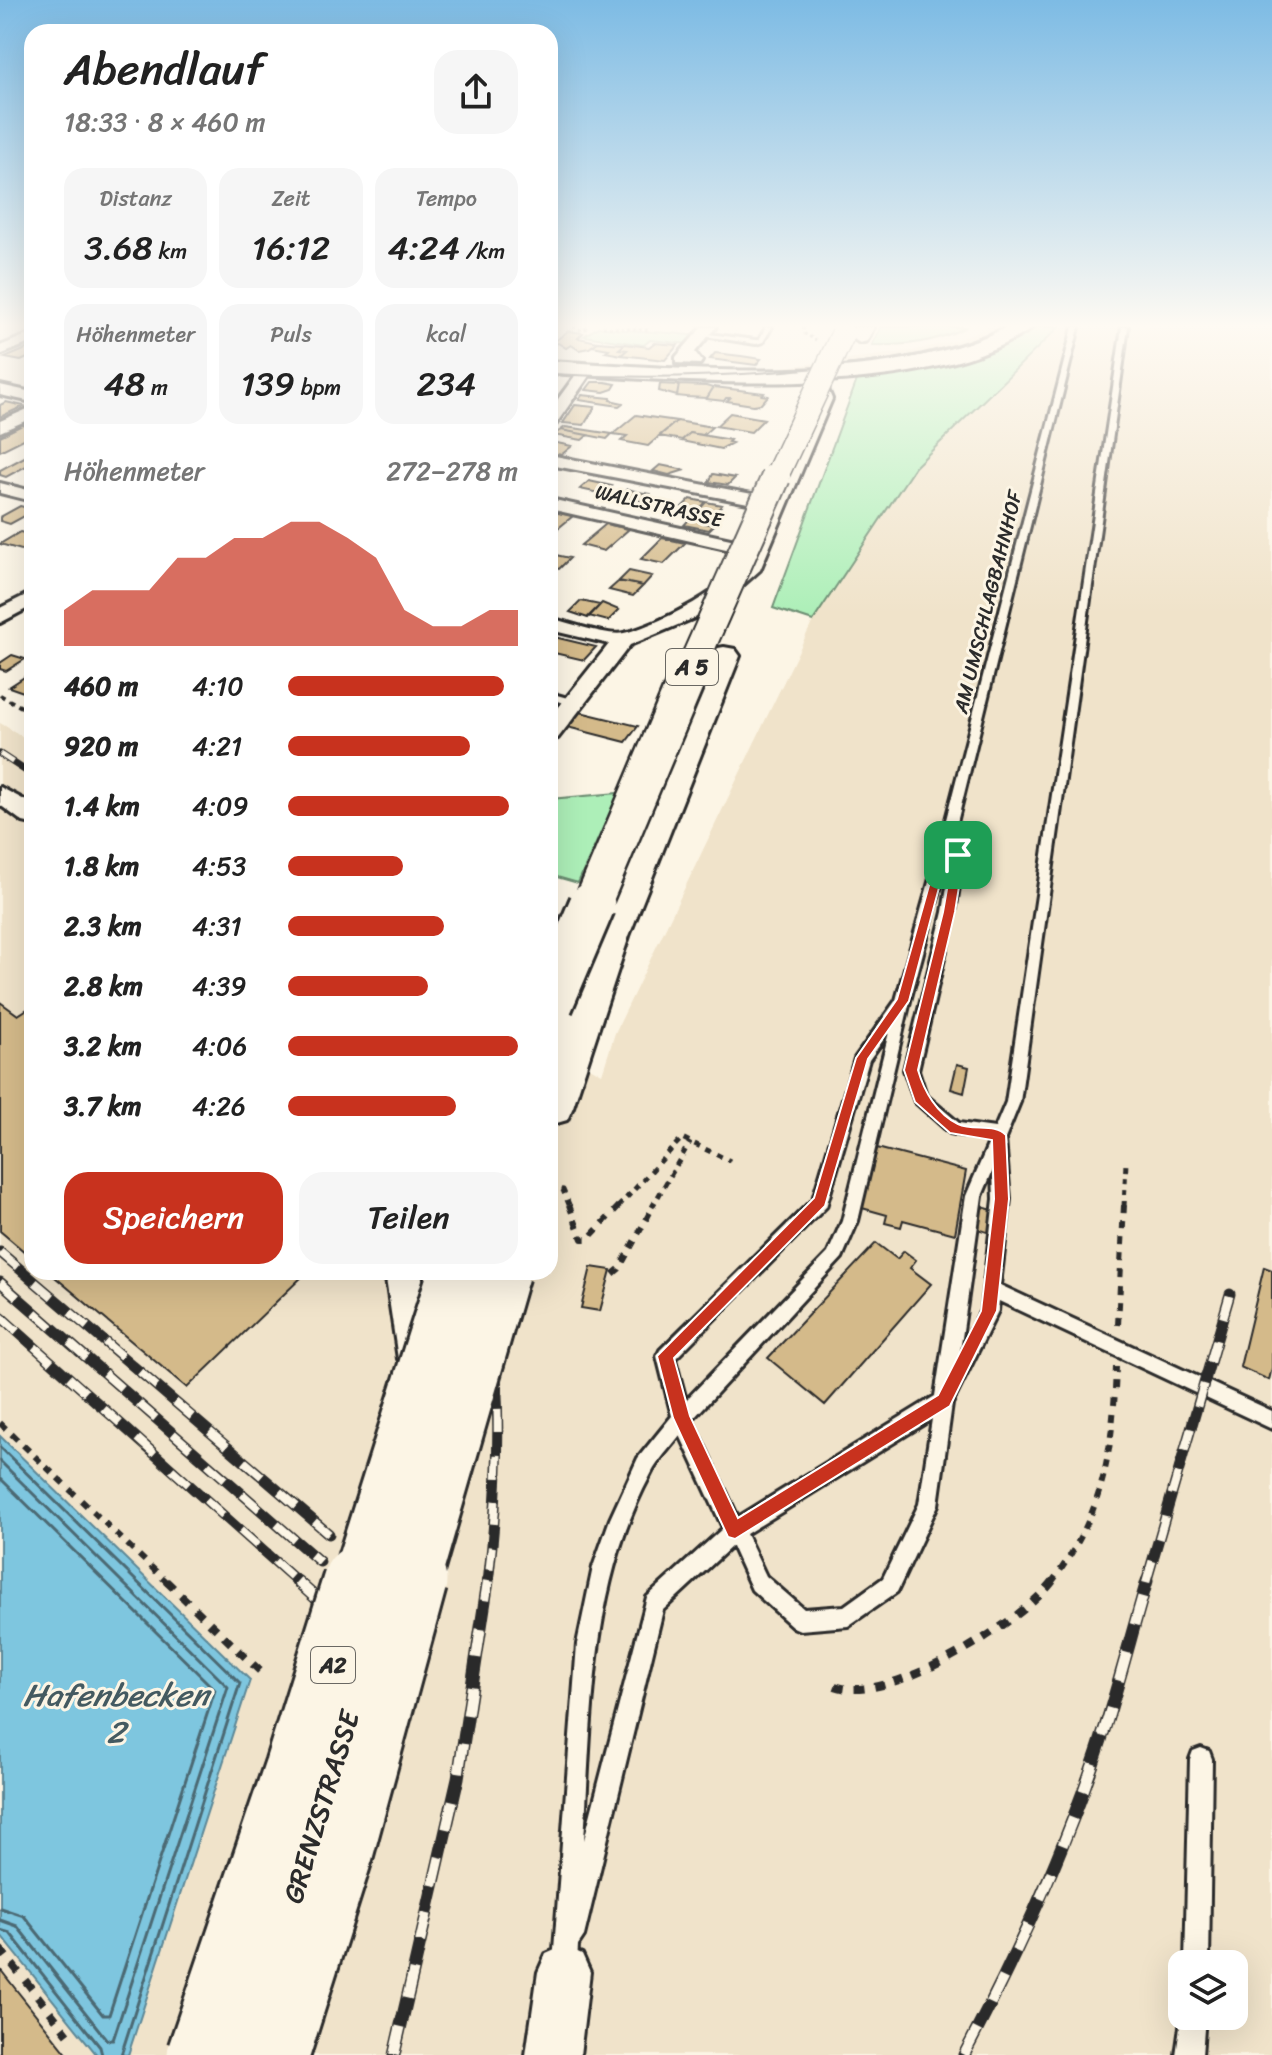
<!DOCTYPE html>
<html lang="de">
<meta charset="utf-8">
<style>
body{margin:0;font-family:Sriracha,sans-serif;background:#f6f6f6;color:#222;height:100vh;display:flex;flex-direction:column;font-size:30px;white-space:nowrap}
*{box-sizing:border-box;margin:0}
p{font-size:26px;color:#767676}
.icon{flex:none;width:44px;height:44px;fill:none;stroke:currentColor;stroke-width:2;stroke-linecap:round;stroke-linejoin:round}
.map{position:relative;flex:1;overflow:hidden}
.details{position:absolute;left:24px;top:24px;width:534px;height:1256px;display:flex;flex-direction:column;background:#fff;border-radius:24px;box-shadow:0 8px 32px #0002}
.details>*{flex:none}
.tools{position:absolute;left:1168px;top:1950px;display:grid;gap:16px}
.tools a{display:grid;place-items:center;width:80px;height:80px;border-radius:16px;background:#fff;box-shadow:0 8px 32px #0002;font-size:40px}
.pin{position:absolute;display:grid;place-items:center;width:68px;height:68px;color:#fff;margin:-34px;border-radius:16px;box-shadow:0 4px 12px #0006}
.round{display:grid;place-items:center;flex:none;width:84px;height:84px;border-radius:24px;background:#f6f6f6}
.head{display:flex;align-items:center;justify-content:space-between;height:136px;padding:0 40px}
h1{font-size:44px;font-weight:600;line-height:60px}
.metrics{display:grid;grid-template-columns:repeat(3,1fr);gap:12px;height:136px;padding:8px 40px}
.metrics div{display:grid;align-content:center;border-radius:20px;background:#f6f6f6;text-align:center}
.metrics b{font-size:34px;font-weight:600}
.metrics small{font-size:22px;font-weight:400}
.metrics p{font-size:22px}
.chart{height:224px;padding:16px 40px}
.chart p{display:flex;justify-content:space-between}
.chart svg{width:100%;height:144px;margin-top:8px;fill:#c8321e;opacity:.7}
.button{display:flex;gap:16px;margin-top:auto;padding:16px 40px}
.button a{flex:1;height:92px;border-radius:24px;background:#c8321e;color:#fff;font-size:32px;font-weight:600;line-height:92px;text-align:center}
.button a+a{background:#f6f6f6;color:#222}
ul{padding:0 40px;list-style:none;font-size:26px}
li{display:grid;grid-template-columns:128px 96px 1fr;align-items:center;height:60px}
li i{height:20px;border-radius:10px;background:#c8321e}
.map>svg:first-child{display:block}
.built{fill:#f0e3ca;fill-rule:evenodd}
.green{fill:#adefb8;stroke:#6c8d72;stroke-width:2}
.water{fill:#7ec6df;stroke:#5d8897;stroke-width:2}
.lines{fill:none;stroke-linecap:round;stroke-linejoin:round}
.shore{stroke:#4c6973;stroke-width:3}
.building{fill:#d4ba8a;stroke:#2b2b2b;stroke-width:2}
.service-casing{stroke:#2b2b2b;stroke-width:6}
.minor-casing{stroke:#2b2b2b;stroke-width:6}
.secondary-casing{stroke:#2b2b2b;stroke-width:6}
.motorway-casing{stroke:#2b2b2b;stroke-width:6}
.path-far4{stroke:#2b2b2b;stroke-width:3;stroke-dasharray:3 3;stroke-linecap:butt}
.path-far3{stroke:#2b2b2b;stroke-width:4;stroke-dasharray:5 5;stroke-linecap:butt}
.path-far2{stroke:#2b2b2b;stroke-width:5;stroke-dasharray:6 6;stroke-linecap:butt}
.path-far1{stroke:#2b2b2b;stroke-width:6;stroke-dasharray:8 8;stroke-linecap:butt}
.path{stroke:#2b2b2b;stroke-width:8;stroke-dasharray:10 10;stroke-linecap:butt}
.service{fill:#fcf5e5;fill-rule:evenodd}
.minor{fill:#fcf5e5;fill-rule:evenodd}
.secondary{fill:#fcf5e5;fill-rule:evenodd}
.motorway{fill:#fcf5e5;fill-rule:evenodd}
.tram{stroke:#2b2b2b;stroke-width:2}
.rail-far2-casing{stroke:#2b2b2b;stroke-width:7}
.rail-far1-casing{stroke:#2b2b2b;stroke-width:11}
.rail-casing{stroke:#2b2b2b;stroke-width:13}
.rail-far2{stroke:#fcf5e5;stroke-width:5;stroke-dasharray:15;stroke-linecap:butt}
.rail-far1{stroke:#fcf5e5;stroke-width:8;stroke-dasharray:23;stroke-linecap:butt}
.rail{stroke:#fcf5e5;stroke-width:10;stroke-dasharray:29;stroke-linecap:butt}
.motorway-bridge-far5-casing{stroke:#2b2b2b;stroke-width:26;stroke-linecap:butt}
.motorway-bridge-far4-casing{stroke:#2b2b2b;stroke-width:32;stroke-linecap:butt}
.motorway-bridge-far3-casing{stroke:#2b2b2b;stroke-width:41;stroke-linecap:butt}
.motorway-bridge-far2-casing{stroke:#2b2b2b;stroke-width:51;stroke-linecap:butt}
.motorway-bridge-far1-casing{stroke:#2b2b2b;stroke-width:62;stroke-linecap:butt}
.motorway-bridge-casing{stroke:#2b2b2b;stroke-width:77;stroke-linecap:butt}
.motorway-bridge-far5{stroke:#fcf5e5;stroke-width:23}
.motorway-bridge-far4{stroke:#fcf5e5;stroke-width:28}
.motorway-bridge-far3{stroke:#fcf5e5;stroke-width:36}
.motorway-bridge-far2{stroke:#fcf5e5;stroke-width:45}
.motorway-bridge-far1{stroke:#fcf5e5;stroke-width:56}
.motorway-bridge{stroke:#fcf5e5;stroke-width:71}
.route{fill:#c8321e;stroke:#fff;stroke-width:2;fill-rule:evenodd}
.labels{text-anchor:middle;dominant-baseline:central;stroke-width:6;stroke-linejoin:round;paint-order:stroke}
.far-street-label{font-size:20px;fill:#2b2b2b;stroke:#fcf5e5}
.shield{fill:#fcf5e5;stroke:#6a6863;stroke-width:2}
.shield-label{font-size:22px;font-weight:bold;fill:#2b2b2b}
.near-street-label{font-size:28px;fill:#2b2b2b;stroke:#fcf5e5}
.near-water-label{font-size:32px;font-style:italic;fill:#445a61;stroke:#fcf5e5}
</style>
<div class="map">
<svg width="1272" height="2055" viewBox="0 0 1272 2055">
<rect width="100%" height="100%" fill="#fcf5e5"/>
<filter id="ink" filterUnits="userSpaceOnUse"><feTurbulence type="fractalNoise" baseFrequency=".0125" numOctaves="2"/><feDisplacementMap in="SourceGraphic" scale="16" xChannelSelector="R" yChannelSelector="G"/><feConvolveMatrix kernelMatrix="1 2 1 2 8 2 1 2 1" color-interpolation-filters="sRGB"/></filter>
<g filter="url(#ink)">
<path class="built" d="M987 327H1016L1004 334 900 362 744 372 912 351 957 340Z
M1059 327H1272V2055H0V723L32 742V1272H550V1044L602 1074 615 1033 813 621 915 467ZM1182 1964H1234V2016H1182Z"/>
<path class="green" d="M598 327C631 332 663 331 697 336L689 344 650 340 644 345 584 336Z
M881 327H966C936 342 906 346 872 345Z
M1037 327H1059L915 467 813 621 773 608 857 380C916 364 987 364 1037 327Z
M619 793 578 883 550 875V799Z"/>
<path class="water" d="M0 1436 250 1680 128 2055H97L0 1934Z"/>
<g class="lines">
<path class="shore" d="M0 1447 240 1683 121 2055
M0 1461 228 1687 113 2040H107L17 1926 0 1920
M0 1478 215 1690 109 2015H103L24 1916 0 1908
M0 1930 10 1933 100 2047 102 2055"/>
</g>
<path class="building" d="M568 331 583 333 578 338 598 342 589 348 579 350 571 345 566 348 558 343 550 345Z
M598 342 625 344 619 349 627 350 621 355 605 352 609 349 592 346Z
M654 343 678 345 665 360 621 355 627 350 619 349 625 344 649 347Z
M31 347 32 356 21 361 5 358Z
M715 353 741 356 761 359 756 365 710 359Z
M592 382H605L616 384 613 389 604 392 586 390Z
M660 384 679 385 677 396 659 391Z
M679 385 706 386 713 388 707 398 686 397 677 396Z
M714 387 764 393 762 395 768 396 761 404 753 405 727 401 730 398H726L724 401 706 399Z
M582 395 611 398 610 400 623 403 619 406 579 400Z
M6 402H5H6L24 406 0 417V405Z
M575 405 595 407 584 425 563 423Z
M730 413 764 419 751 432 716 426Z
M636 415 656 418 677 421 648 446 621 441 627 436 613 434Z
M677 421 712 427 703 435 690 433 682 440 659 436Z
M22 425 32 427V435L0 451V436Z
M565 427 580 429 612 434 607 439 561 430Z
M561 430 588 435 582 440 553 435Z
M690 433 730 440 728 442 732 443 721 449 681 441Z
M550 443H557L572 446 561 455 550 453Z
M32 453V463L6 477 0 475V470Z
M660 465 685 470 669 475 653 471Z
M713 474 735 478 728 485 709 482Z
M589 481 612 486 603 494 580 489Z
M628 489 638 492 650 494 642 501 619 497Z
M690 499 706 502 697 512 682 507Z
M706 502 722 505 714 514 697 512Z
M20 506 32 509V512L10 524 0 521V517Z
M550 512 551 511 573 516 550 535Z
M694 514 708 517 704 523 714 525 709 530 684 525Z
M606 524 629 529 604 551 581 545Z
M20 532 32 535V553L0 544Z
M662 538 685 543 664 564 641 559Z
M551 554 570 558 559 569 550 567Z
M629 571 652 576 643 586 619 581Z
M619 581 643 586 633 596 609 590Z
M581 601 600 605 588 618 570 612Z
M602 603 619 610 608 621 589 616Z
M550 636 596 647 584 660 550 652Z
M12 655 25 659 6 671 0 669V663Z
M32 672V695L9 687Z
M580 712 638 726 626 742 567 727Z
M0 1002 18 1015 32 1006V1258L0 1231Z
M957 1064 969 1067 964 1093 951 1089Z
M877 1148 966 1171 955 1234 903 1220 901 1227 885 1223 887 1215 862 1208Z
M978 1206 993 1210 990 1233 975 1228Z
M876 1243 897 1259 904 1251 916 1260 910 1268 931 1284 825 1405 768 1358Z
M591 1267 611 1270 600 1311 581 1308Z
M1264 1267 1272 1270V1368L1269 1380 1240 1367Z
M49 1272H307L187 1388Z
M0 1969 14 1987 68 2055H0Z"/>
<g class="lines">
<defs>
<path id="service" d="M766 327H772L763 342 756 344 698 335 701 333 756 340H759Z
M1073 327H1079L953 839 964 855 955 912 918 1070 926 1095 959 1123 995 1128 1006 1102 1122 327H1128L1020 1102 1005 1139 1010 1199 1000 1285 1272 1411V1429L999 1301 998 1311 952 1404 938 1505 897 1592 848 1626 800 1630 793 1627 752 1590 732 1546 663 1610 584 1936 578 1945 577 1963 574 1972 565 1975 556 1972 553 1963 577 1644 593 1567 610 1519 638 1458 672 1416 657 1356 660 1350 813 1199 855 1058 896 1000 941 839ZM950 852 952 855 943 912 904 1070 915 1102 950 1133 990 1140 966 1196 935 1396 738 1517 692 1420 842 1258 858 1221 910 1001ZM889 1032 842 1221 828 1253 686 1400 675 1359 826 1207 869 1060ZM993 1170 994 1199 981 1310 960 1352 982 1196ZM932 1419 919 1504 883 1578 844 1606 804 1609 766 1576 746 1534ZM680 1435 723 1528 647 1597 584 1840C592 1716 590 1586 651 1474 658 1460 671 1447 680 1435Z
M550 693 578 701 579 703 574 706 550 699Z
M1201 1748 1209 1751 1212 1759 1209 1964H1185L1190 1759 1193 1751Z
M1182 2013V2016H1205L1202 2055H1176Z"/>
<path id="minor" d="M702 327H716L695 352 702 361 700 364 676 363V357Z
M32 333V342L0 355V346Z
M582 372 589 376 556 424 550 426V410L577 373Z
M812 376 827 387 832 399 760 570 716 609 630 645 558 738 550 740V718L609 644 550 630V618C567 622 609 637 624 633 658 625 734 587 748 554L550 509V499L753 544 769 507 550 465V455L773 498 816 399 815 391 805 380Z
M0 385 32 392V402L0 395Z
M32 407V418L0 432V421Z
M0 483 32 491V501L0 493Z
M32 592V606L0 623V608Z
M0 787 32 804V824L23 822 0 805Z
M385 1272H421L436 1359 430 1371 417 1377 404 1371 398 1359Z
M564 1946 582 1954 590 1972 580 2055H526L538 1972 546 1954Z"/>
<path id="secondary" d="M1007 327H1032C1025 335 1015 338 1006 343 890 400 678 381 550 373V361C690 369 879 389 1007 327Z"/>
<path id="motorway" d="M854 327H874L867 341 860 343 850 337Z
M724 647 735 649 740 656 629 936 573 1107 567 1120 550 1125V1037L612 880 708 656 713 649Z"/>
</defs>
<use href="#service" class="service-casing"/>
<use href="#minor" class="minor-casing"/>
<use href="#secondary" class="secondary-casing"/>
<use href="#motorway" class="motorway-casing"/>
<path class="path-far4" d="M573 327 582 330 589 327
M603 327 650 330
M803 327 805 334 816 340"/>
<path class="path-far3" d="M0 695 32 713"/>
<path class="path-far2" d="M550 1186 563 1190 570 1207
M618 1207 682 1138 730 1161
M652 1207 690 1142
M1124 1207 1126 1162"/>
<path class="path-far1" d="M569 1205 582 1239H588L620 1205
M613 1274 619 1269 654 1205
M1118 1325 1124 1205
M0 1423 168 1583
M1051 1583C1104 1514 1113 1451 1116 1367"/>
<path class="path" d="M166 1581 262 1673
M835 1686C887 1706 1021 1623 1053 1581
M0 1949 68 2034"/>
<use href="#service" class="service"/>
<use href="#minor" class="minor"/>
<use href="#secondary" class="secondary"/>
<use href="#motorway" class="motorway"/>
<path class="tram" d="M550 374C642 379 734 377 826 367 887 361 948 355 1004 327"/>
<defs>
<path id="rail-far2" d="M0 754 32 775"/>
<path id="rail-far1" d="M0 1252 329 1534
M482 1272C504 1374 500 1480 488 1583
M0 1282 320 1562
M0 1316 299 1583
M1146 1583 1230 1294"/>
<path id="rail" d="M297 1581 319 1601
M394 2055 458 1778 488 1581
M964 2055C1014 1960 1058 1865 1093 1764 1114 1704 1129 1642 1147 1581"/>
</defs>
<use href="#rail-far2" class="rail-far2-casing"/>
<use href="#rail-far1" class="rail-far1-casing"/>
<use href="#rail" class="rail-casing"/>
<use href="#rail-far2" class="rail-far2"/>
<use href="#rail-far1" class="rail-far1"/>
<use href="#rail" class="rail"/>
<defs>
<path id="motorway-bridge-far5" d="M775 479 843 334"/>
<path id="motorway-bridge-far4" d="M691 669 776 477"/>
<path id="motorway-bridge-far3" d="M591 907 692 667"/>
<path id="motorway-bridge-far2" d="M550 1004 592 905"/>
<path id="motorway-bridge-far1" d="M359 1583 457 1272
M411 1583 501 1272"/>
<path id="motorway-bridge" d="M203 2055 300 1769 359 1581
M273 2055 338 1850 411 1581"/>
</defs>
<use href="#motorway-bridge-far5" class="motorway-bridge-far5-casing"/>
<use href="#motorway-bridge-far4" class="motorway-bridge-far4-casing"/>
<use href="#motorway-bridge-far3" class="motorway-bridge-far3-casing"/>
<use href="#motorway-bridge-far2" class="motorway-bridge-far2-casing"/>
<use href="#motorway-bridge-far1" class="motorway-bridge-far1-casing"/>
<use href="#motorway-bridge" class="motorway-bridge-casing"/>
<use href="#motorway-bridge-far5" class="motorway-bridge-far5"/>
<use href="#motorway-bridge-far4" class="motorway-bridge-far4"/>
<use href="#motorway-bridge-far3" class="motorway-bridge-far3"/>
<use href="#motorway-bridge-far2" class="motorway-bridge-far2"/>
<use href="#motorway-bridge-far1" class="motorway-bridge-far1"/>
<use href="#motorway-bridge" class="motorway-bridge"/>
</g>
</g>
<linearGradient id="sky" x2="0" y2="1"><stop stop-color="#7dbbe4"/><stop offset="0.53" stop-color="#fefaf3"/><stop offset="1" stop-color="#fefaf3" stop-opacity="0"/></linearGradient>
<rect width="1272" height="614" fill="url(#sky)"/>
<path class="route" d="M943 836H951L964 855 955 912 918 1070C924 1091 937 1114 958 1124 973 1131 995 1123 1006 1135L1009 1199 997 1311 950 1406 735 1539 728 1537 673 1418 657 1356 814 1198 856 1058 897 999ZM949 850 953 855 943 912 904 1070 915 1102 950 1133 992 1140 994 1199 981 1311 938 1395 738 1518 690 1416 674 1358 825 1206 868 1059 909 1001Z"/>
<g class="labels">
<g class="far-street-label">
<text transform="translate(659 506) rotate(13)">WALLSTRASSE</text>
<text transform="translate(988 602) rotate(-76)">AM UMSCHLAGBAHNHOF</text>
</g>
<g class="shield">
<rect x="666" y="649" width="52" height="36" rx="6"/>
<rect x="311" y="1647" width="44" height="36" rx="6"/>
</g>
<g class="shield-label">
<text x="692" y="667">A 5</text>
<text x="333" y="1665">A2</text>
</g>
<g class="near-street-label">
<text transform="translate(321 1807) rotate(-73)">GRENZSTRASSE</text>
</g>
<g class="near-water-label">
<text x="116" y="1695">Hafenbecken<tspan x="116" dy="37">2</tspan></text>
</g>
</g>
</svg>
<div class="tools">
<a><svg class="icon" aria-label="layers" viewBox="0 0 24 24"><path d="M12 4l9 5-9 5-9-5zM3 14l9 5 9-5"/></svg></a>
</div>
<div class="pin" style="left:958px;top:855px;background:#1e9e55"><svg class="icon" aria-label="arrive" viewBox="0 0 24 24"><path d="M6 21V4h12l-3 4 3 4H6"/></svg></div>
<section class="details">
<div class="head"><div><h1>Abendlauf</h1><p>18:33 · 8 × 460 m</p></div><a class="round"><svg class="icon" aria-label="share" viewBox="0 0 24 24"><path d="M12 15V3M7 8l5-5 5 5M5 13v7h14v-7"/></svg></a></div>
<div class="metrics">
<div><p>Distanz</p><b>3.68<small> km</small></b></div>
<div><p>Zeit</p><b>16:12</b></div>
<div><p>Tempo</p><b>4:24<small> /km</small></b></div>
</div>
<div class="metrics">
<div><p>Höhenmeter</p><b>48<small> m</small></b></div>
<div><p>Puls</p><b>139<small> bpm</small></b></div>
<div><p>kcal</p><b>234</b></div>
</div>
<div class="chart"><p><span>Höhenmeter</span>272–278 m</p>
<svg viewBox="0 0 160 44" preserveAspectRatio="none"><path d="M0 44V33L10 27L20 27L30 27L40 17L50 17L60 11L70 11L80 6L90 6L100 11L110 17L120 33L130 38L140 38L150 33L160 33V44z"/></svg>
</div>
<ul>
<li><b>460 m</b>4:10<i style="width:94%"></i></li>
<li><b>920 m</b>4:21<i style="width:79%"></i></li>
<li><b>1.4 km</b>4:09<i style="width:96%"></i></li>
<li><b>1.8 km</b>4:53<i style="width:50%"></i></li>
<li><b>2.3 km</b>4:31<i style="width:68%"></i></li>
<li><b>2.8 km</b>4:39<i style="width:61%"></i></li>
<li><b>3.2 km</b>4:06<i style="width:100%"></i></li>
<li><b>3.7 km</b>4:26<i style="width:73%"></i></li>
</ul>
<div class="button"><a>Speichern</a><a>Teilen</a></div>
</section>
</div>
